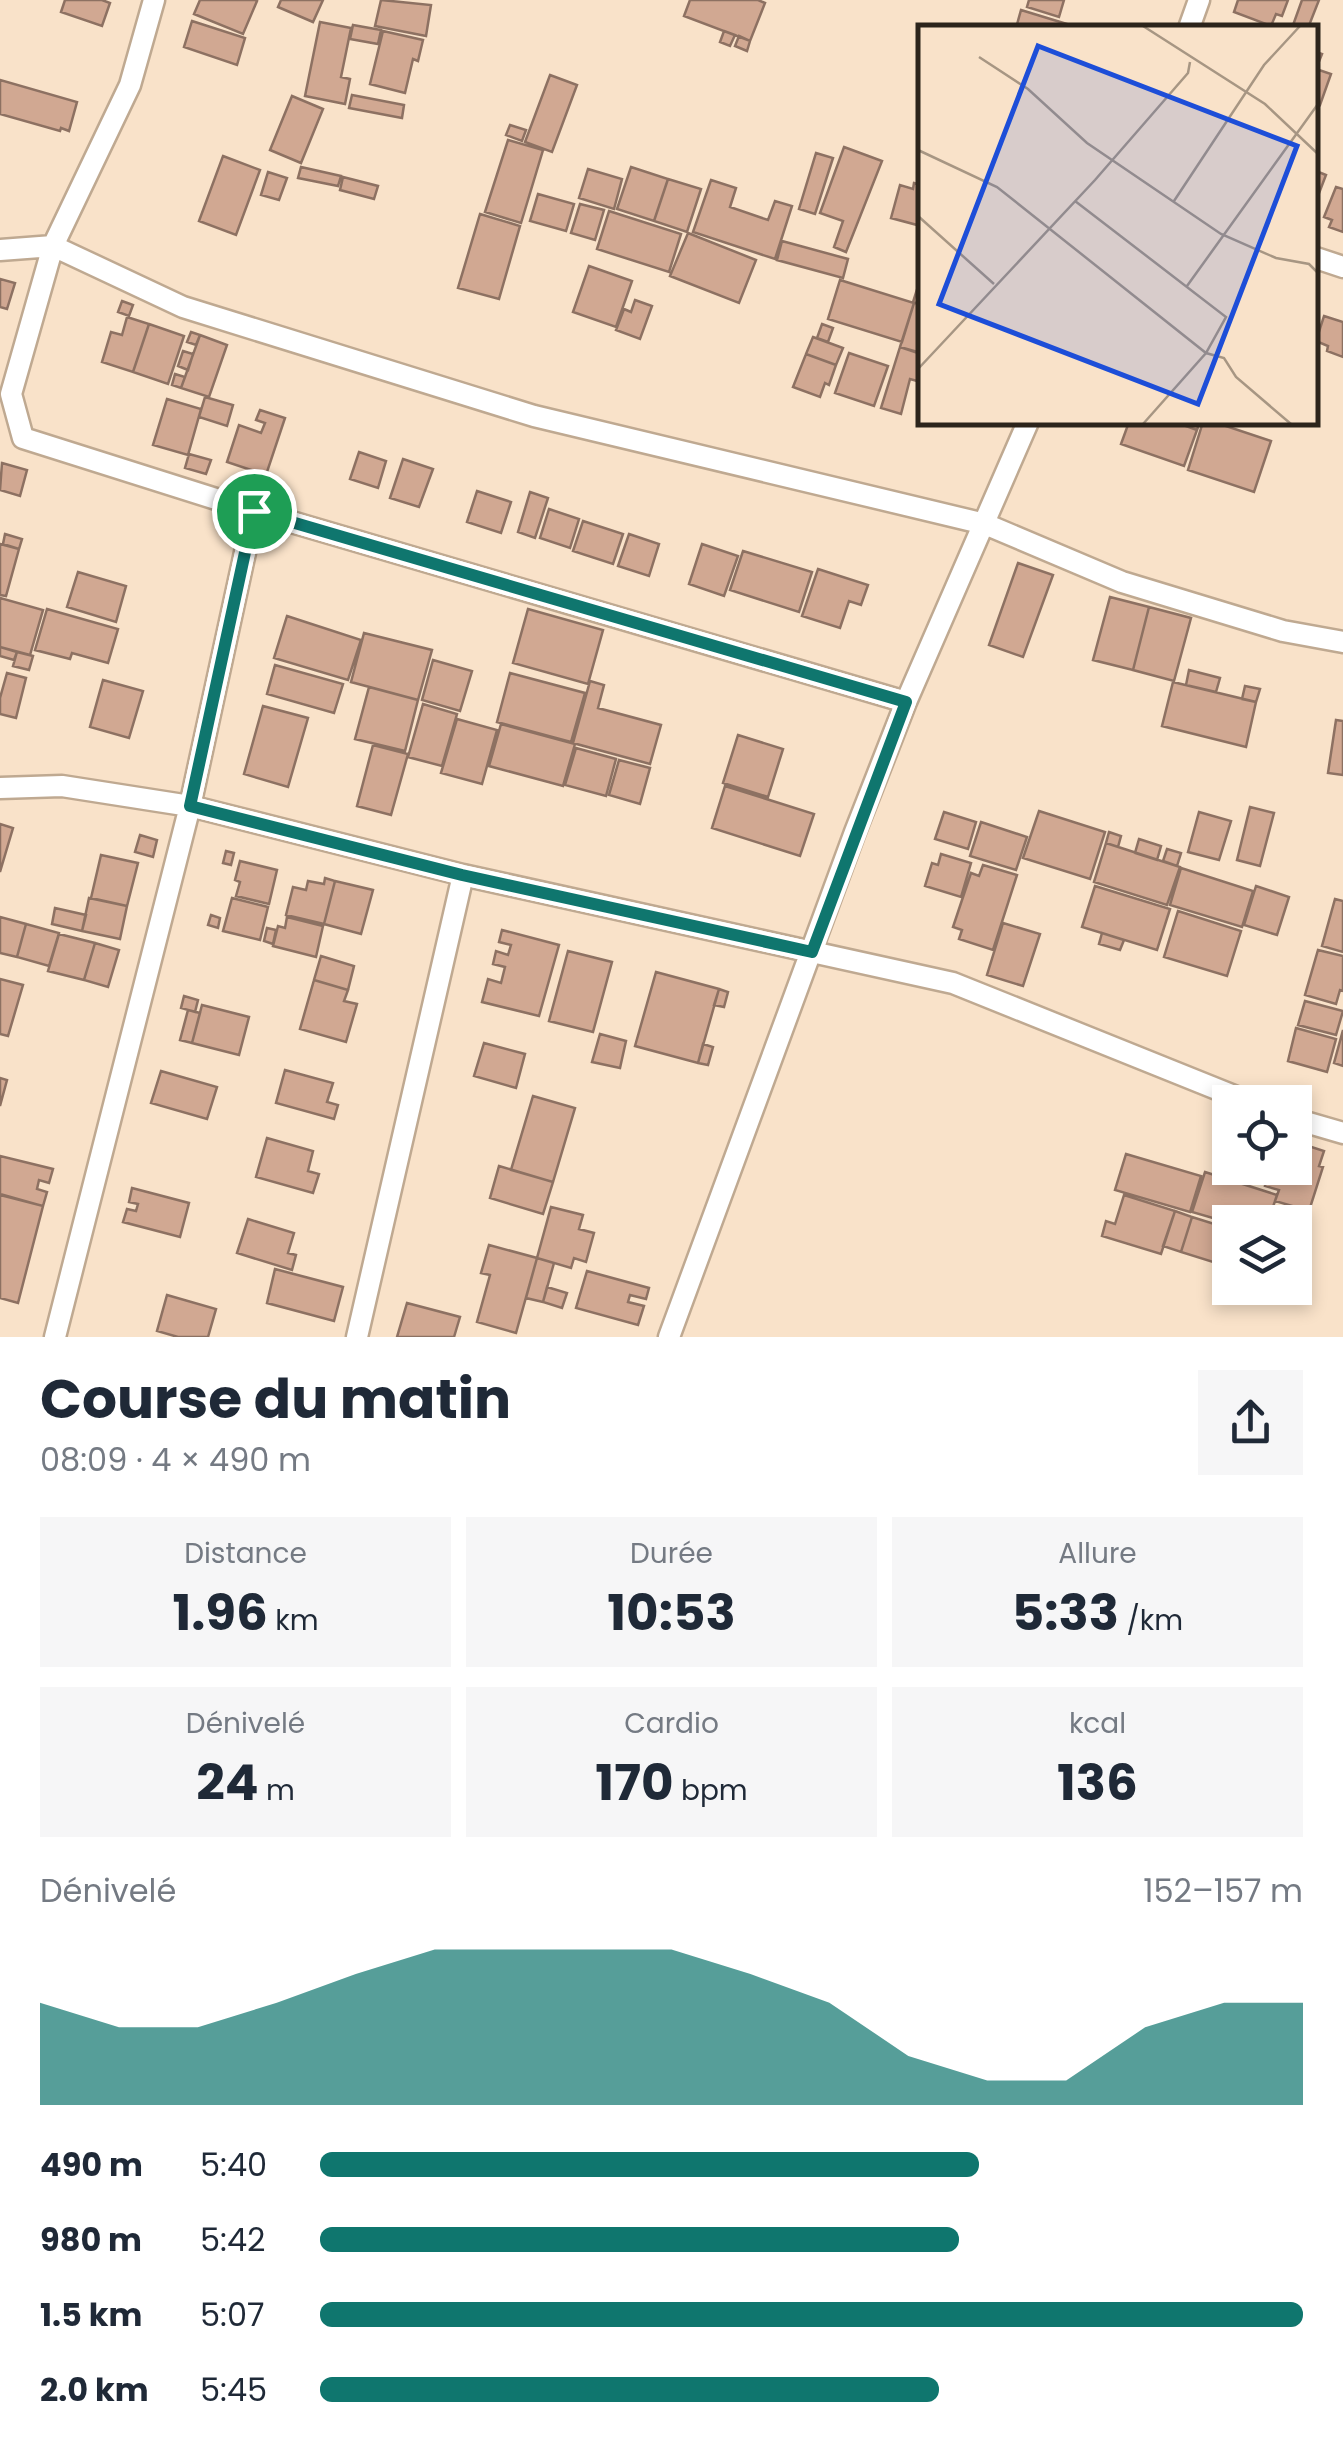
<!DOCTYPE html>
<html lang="fr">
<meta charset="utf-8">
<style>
body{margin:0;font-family:Poppins,sans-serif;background:#f6f6f7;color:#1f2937;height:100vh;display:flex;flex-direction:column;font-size:38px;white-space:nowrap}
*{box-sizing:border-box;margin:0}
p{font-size:32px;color:#747a83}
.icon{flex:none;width:55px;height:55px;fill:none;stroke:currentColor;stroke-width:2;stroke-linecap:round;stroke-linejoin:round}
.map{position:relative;height:1337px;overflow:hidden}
.side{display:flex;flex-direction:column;background:#fff;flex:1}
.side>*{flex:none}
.buttons{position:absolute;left:1212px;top:1085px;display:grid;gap:20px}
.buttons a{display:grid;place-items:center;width:100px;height:100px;border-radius:0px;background:#fff;box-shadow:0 5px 15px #0003;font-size:50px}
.pin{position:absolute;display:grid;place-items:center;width:85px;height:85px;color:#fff;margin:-42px;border:5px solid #fff;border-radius:50%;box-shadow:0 2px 10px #0007}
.round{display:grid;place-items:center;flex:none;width:105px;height:105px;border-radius:0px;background:#f6f6f7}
.headline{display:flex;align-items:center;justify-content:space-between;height:170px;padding:0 40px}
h1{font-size:55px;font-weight:700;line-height:75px}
.figures{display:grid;grid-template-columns:repeat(3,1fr);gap:15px;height:170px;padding:10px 40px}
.figures div{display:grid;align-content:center;border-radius:0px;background:#f6f6f7;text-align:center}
.figures b{font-size:50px;font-weight:700}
.figures small{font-size:28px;font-weight:400}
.figures p{font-size:28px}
.chart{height:280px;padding:20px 40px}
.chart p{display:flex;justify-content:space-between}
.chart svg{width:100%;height:180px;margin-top:10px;fill:#0f766e;opacity:.7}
ul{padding:0 40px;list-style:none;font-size:32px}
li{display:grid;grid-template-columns:160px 120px 1fr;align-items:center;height:75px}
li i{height:25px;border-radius:12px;background:#0f766e}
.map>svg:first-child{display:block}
.building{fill:#d1a892;stroke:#8d7162;stroke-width:2.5}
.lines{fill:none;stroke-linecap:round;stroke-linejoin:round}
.street-casing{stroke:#bfa991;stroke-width:25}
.street{stroke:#fff;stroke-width:20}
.route-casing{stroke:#fff;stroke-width:20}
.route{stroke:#0f766e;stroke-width:12}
.inset-road{fill:none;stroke:#a79683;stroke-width:2.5}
.view{fill:#1d4ed8;fill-opacity:0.15;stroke:#1d4ed8;stroke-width:5}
.inset-edge{fill:none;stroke:#2c241b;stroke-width:5}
</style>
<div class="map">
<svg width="1343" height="1337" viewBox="0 0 1343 1337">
<rect width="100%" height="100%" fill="#f9e2c9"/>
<path class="building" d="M65 0H102L110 3 102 26 61 12Z
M200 0H255L257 1 243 34 194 14Z
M281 0H323L313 22 278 7Z
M381 0 431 5 426 36 375 26Z
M690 0H758L765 3 750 41 684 16Z
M1029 0H1064L1059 17 1027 7Z
M1238 0H1288L1282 16 1276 14 1271 26 1234 12Z
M1302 0H1319L1308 28H1292Z
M1021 10 1080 28H1016Z
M192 21 245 38 237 65 184 47Z
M320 22 351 28 341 77 350 79 345 104 305 96Z
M353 25 381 30 378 44 350 39Z
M383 31 423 40 418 61 413 59 405 93 370 84Z
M724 31 735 35 730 46 720 42Z
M739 36 750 41 747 51 735 46Z
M1316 52 1322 54 1316 69 1331 74 1320 105 1316 103Z
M550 75 577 85 552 152 525 142Z
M0 80 77 102 69 131 61 128 60 131 0 114Z
M352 95 404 105 402 118 349 108Z
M292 96 323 109 301 163 270 150Z
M510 125 526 130 522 141 506 135Z
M508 140 543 150 521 223 485 212Z
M844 147 882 161 846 252 834 247 843 221 820 213Z
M816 153 833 158 815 214 799 209Z
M223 156 260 170 236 235 199 221Z
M301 167 341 176 338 186 298 178Z
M631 167 668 179 654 221 617 209Z
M588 169 622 179 614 209 579 198Z
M1316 171 1326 175 1316 201Z
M268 172 287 178 279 200 261 195Z
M343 177 378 186 374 199 340 190Z
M668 179 701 189 687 232 654 221Z
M711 180 736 188 730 207 768 220 775 201 792 206 775 259 693 232Z
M914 183 921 185V226L891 218 900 185 913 189Z
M1336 187 1343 189V232L1329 227 1332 220 1324 217Z
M538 194 574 204 566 231 530 221Z
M580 204 604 210 595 240 571 233Z
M609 211 681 234 669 272 597 249Z
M480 214 520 226 499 299 458 288Z
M688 233 756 260 739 303 670 276Z
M782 241 848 259 843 278 777 260Z
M589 266 632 281 616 327 573 312Z
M921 277V304L913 302Z
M0 279 15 283 7 309 0 307Z
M840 280 914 303 902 342 828 319Z
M635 300 652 306 640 339 616 330 624 309 631 312Z
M122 301 133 305 129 316 118 312Z
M914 303 921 304V353L900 347Z
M1324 316 1343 322V357L1327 351 1328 346 1316 341Z
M127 317 149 324 133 372 102 362 111 332 122 335Z
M149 324 184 336 168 384 133 372Z
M822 324 833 328 828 342 817 338Z
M191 332 200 335 196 345 187 342Z
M200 335 227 345 209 397 181 388Z
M813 337 843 348 836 365 806 354Z
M900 347 921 354V382L910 379 901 414 881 408Z
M183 351 193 354 188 370 178 366Z
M849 353 888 366 874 406 835 393Z
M806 354 836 365 829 385 825 383 820 397 793 387Z
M175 374 185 377 181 388 172 385Z
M205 397 233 405 227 426 199 417Z
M167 399 201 409 188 455 153 445Z
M260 410 285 418 266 475 227 462 239 425 261 433 265 423 256 420Z
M1129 422H1175L1197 430 1184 466 1121 444Z
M1175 422H1200L1197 430Z
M1203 422H1214L1271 441 1254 492 1188 470Z
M359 452 386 461 378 488 350 479Z
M189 454 211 460 206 474 185 468Z
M403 459 433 469 419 507 390 498Z
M2 463 27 470 20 496 0 490Z
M477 491 511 502 501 533 467 522Z
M530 492 548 498 535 538 518 532Z
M549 509 579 519 570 548 540 538Z
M583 521 623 534 613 564 573 551Z
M5 534 22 539 19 549 3 544Z
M629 534 659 544 649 576 618 566Z
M0 544 19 549 6 596 0 595Z
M702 544 738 556 724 596 689 584Z
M743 551 812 572 799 612 730 590Z
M1018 563 1053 575 1023 657 989 645Z
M818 569 868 585 861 605 849 601 840 628 802 616Z
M78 572 126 586 116 622 67 607Z
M1110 597 1149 607 1133 670 1093 660Z
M0 598 43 610 30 655 0 647Z
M1149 607 1191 618 1174 681 1133 670Z
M47 609 118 629 108 663 72 653 70 659 35 650Z
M528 609 603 630 588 684 513 663Z
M287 616 361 640 348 680 274 658Z
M364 633 432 650 418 700 351 682Z
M0 647 17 652 14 660 0 656Z
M17 652 33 656 29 670 13 666Z
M433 660 472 671 460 711 422 700Z
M275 665 343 684 334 713 267 694Z
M1189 670 1220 678 1216 692 1186 685Z
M7 673 26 678 16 718 0 714V698Z
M510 673 585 693 571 742 497 722Z
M103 680 143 691 129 738 90 727Z
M590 681 604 685 598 708 661 725 650 764 573 743Z
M1173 682 1256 702 1246 747 1162 726Z
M1245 686 1260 689 1256 702 1242 699Z
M369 687 418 700 405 751 355 739Z
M423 704 457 714 442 766 408 757Z
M263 706 308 718 288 787 244 774Z
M457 719 497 730 482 784 441 773Z
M1336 720 1343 721V775L1328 773Z
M501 724 575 744 563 786 489 766Z
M738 735 783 749 768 797 723 783Z
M373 745 408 754 391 815 357 806Z
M576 748 616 759 606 796 565 785Z
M619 760 650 768 640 804 609 795Z
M725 786 814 814 800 856 712 828Z
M1250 807 1274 813 1260 866 1237 860Z
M1039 811 1105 832 1090 879 1023 858Z
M944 812 976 822 968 849 935 839Z
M1199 812 1231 821 1219 860 1188 852Z
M981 822 1027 837 1016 870 970 856Z
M0 824 13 828 0 872Z
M1109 832 1121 836 1118 847 1106 843Z
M140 835 157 840 153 857 135 852Z
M1139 839 1161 846 1157 860 1135 853Z
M1106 843 1180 867 1167 905 1094 882Z
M1167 849 1181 853 1177 866 1163 861Z
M226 851 234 853 231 865 223 863Z
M941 854 971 863 961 897 925 886 932 863 938 865Z
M101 855 138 863 127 906 91 898Z
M240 861 277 870 269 904 236 896 240 882 235 880Z
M983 865 1017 875 993 950 959 939 962 930 953 927 971 873 979 876Z
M1181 868 1253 891 1242 927 1170 905Z
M325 878 335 881 324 924 286 915 293 887 306 890 308 881 324 884Z
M335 881 373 890 361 934 324 924Z
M1095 886 1170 909 1157 950 1082 927Z
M1256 886 1289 897 1277 935 1244 925Z
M89 898 127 906 120 939 82 931Z
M232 898 268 907 260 940 223 931Z
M1335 899 1343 901V952L1322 946Z
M55 908 86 915 82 931 52 924Z
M1178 911 1241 931 1227 976 1164 957Z
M211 915 220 918 218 928 208 925Z
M0 917 26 924 17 957 0 953Z
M287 917 323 926 316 957 273 946 278 926 285 928Z
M1003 923 1040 934 1023 986 987 975Z
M26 924 59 933 49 966 17 957Z
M267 928 276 930 273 944 264 941Z
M502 930 559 945 539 1016 482 1002 488 979 501 983 505 967 493 964 496 951 508 955 511 945 499 942Z
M1102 933 1124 940 1120 950 1099 944Z
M59 934 95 943 84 980 48 971Z
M95 943 119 950 108 987 84 980Z
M1318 950 1343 956V991L1340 990 1336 1004 1305 995Z
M568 951 612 962 593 1032 549 1021Z
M321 956 354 966 348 990 314 980Z
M656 972 719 989 698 1063 635 1046Z
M0 979 23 985 8 1036 0 1034Z
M314 980 348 990 344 1001 357 1004 346 1042 300 1029Z
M719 989 728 992 724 1007 714 1005Z
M184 996 198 1000 195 1012 181 1008Z
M1305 1001 1343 1011 1336 1035 1298 1025Z
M202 1005 249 1017 239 1055 192 1043Z
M188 1010 200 1013 192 1043 180 1040Z
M1296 1028 1336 1039 1327 1072 1288 1061Z
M1343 1030V1066L1334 1063Z
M600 1034 626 1041 620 1068 592 1062Z
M484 1043 525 1054 516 1088 474 1076Z
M703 1044 713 1047 708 1065 698 1063Z
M285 1070 333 1083 327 1102 338 1105 334 1119 276 1103Z
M161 1071 217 1087 207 1119 151 1103Z
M0 1078 7 1080 0 1106Z
M533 1096 575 1108 553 1182 511 1170Z
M267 1138 313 1151 308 1171 319 1174 313 1193 256 1177Z
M1299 1143 1324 1151 1319 1166 1323 1167 1309 1211 1275 1201 1279 1190 1265 1186 1270 1168H1295Z
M1126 1154 1201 1176 1190 1212 1115 1190Z
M0 1156 53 1169 49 1183 39 1180 37 1189 47 1192 43 1206 0 1195Z
M499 1166 553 1182 543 1214 490 1198Z
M1205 1172 1277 1195 1268 1222 1230 1223 1192 1212Z
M132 1188 189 1203 180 1237 123 1222 127 1209 136 1211 138 1204 129 1202Z
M0 1194 43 1206 18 1303 0 1298Z
M1124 1195 1175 1211 1161 1254 1102 1236 1106 1221 1115 1224Z
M551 1207 583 1215 579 1229 594 1233 586 1262 574 1258 571 1268 537 1258Z
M1175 1211 1192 1217 1181 1252 1163 1246Z
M1192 1217 1224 1227 1213 1262 1181 1252Z
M248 1219 294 1233 288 1253 296 1255 292 1270 237 1253Z
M489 1245 537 1258 516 1333 477 1322 490 1275 481 1273Z
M537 1258 554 1263 543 1302 526 1298Z
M275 1269 343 1287 334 1321 267 1303Z
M587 1271 649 1288 646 1299 630 1295 628 1302 644 1306 638 1325 576 1308Z
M547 1287 567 1293 562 1308 543 1302Z
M167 1295 216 1309 208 1337H178L157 1331Z
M407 1303 460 1317 454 1337H397Z"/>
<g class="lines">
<defs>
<path id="street" d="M154 0 130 85 53 246 11 394 23 438 254 511 906 702
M1189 28 1199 0
M0 250 53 246 183 307 534 416 985 524 1122 582 1283 631 1343 642
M1316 258 1343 267
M0 788 62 786 190 806 463 875 953 983 1249 1102
M1295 1119 1343 1133
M55 1337 190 806 254 511
M357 1337 463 875
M669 1337 855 832 906 702 1028 422"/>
</defs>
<use href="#street" class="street-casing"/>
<use href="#street" class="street"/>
</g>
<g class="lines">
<defs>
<path id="route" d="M254 511 906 702 812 952 462 875 190 806Z"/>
</defs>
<use href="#route" class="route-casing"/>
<use href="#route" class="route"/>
</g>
<g transform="translate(918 25)">
<rect width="400" height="400" fill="#f9e2c9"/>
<path class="inset-road" d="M225 1 347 79 400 129M61 32 110 64 169 118 303 209 358 233 391 239 400 248M0 125 79 162 288 328 306 333 318 352 373 399M157 176 308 292 288 328 225 399M256 176 346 40 382 1M0 191 76 259M269 261 400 79M0 344 177 155 270 48 272 37"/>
<path class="view" d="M120 21 379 121 280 379 21 279Z"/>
<rect width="400" height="400" class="inset-edge"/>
</g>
</svg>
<div class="buttons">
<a><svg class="icon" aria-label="locate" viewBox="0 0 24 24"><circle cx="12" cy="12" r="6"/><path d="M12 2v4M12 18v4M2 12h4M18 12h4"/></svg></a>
<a><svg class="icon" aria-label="layers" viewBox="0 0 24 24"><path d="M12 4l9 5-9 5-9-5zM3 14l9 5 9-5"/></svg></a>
</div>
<div class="pin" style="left:254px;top:511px;background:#1e9e55"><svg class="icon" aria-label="arrive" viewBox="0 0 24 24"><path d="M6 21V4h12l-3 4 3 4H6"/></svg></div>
</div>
<section class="side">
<div class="headline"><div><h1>Course du matin</h1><p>08:09 · 4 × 490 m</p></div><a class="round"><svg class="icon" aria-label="share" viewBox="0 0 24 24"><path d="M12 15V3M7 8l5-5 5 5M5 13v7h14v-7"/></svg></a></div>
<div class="figures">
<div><p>Distance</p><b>1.96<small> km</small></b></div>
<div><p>Durée</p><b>10:53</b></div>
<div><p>Allure</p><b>5:33<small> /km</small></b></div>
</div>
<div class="figures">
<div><p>Dénivelé</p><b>24<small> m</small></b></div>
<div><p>Cardio</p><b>170<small> bpm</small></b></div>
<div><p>kcal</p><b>136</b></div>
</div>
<div class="chart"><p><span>Dénivelé</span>152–157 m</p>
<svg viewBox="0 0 160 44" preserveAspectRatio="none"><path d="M0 44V19L10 25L20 25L30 19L40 12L50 6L60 6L70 6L80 6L90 12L100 19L110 32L120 38L130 38L140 25L150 19L160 19V44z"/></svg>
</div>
<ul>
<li><b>490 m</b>5:40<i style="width:67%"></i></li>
<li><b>980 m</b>5:42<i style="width:65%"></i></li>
<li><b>1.5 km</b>5:07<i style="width:100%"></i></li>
<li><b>2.0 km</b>5:45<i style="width:63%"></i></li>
</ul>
</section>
